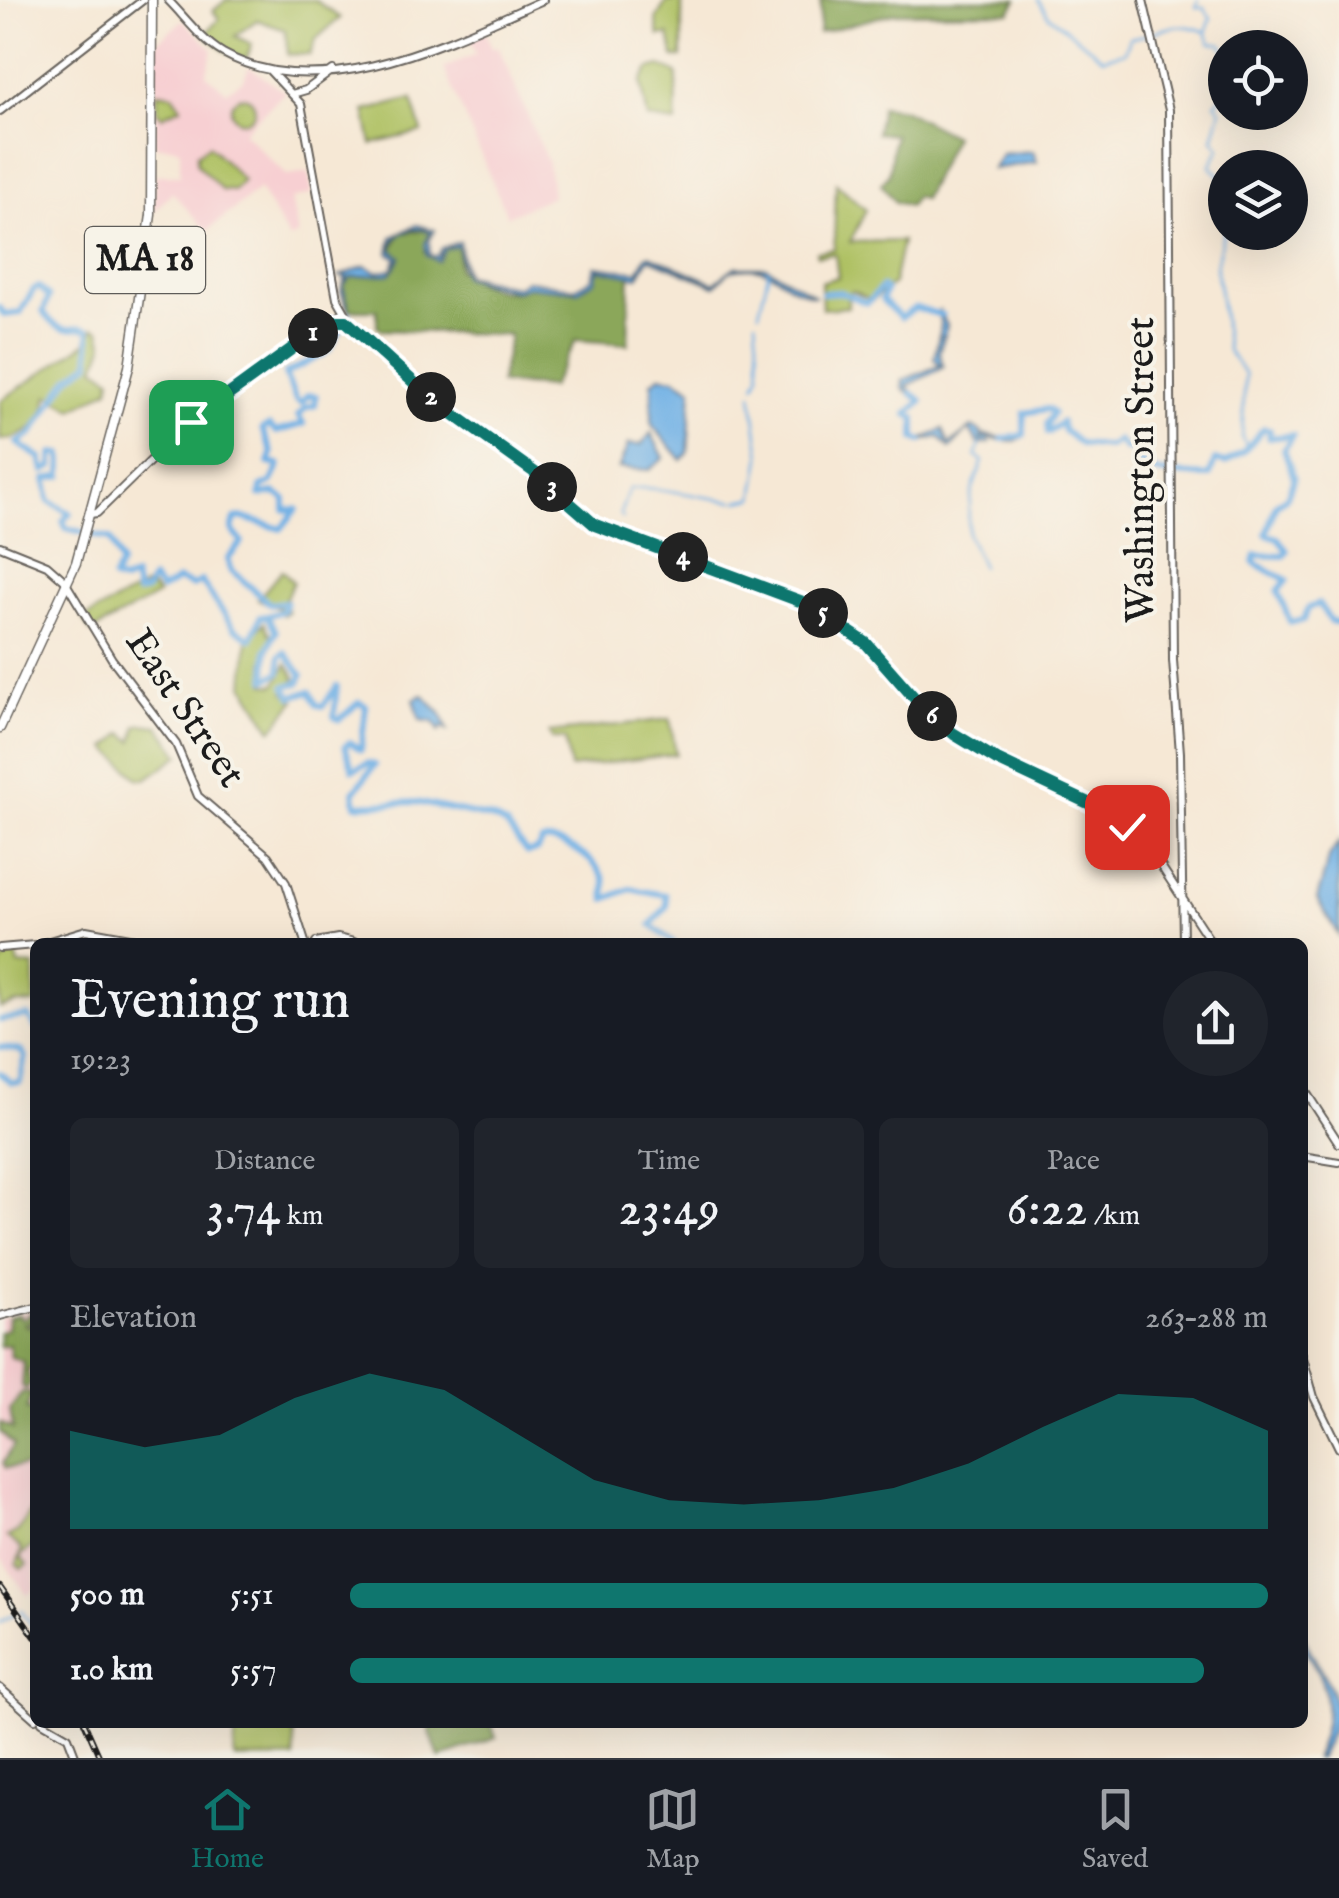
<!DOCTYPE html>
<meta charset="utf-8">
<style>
body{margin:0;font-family:"IM FELL English",serif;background:#20242c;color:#f1f3f6;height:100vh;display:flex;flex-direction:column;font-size:38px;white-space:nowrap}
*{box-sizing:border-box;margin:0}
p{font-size:32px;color:#9ea1a6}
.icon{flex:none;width:55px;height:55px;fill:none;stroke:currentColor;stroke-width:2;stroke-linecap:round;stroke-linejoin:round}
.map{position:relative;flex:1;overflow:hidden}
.drawer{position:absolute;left:30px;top:938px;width:1278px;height:790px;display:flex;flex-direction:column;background:#171b24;border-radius:15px;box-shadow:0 10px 40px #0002}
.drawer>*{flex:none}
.buttons{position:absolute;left:1208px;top:30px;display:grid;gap:20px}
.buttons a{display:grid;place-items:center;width:100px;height:100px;border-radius:50%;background:#171b24;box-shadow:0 10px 40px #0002;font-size:50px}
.pin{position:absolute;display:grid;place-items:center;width:85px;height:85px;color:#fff;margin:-42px;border-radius:20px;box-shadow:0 5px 15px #0006}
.km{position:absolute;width:50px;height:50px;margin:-25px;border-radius:50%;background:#222;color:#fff;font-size:28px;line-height:50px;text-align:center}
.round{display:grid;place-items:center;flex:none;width:105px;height:105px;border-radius:52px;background:#20242c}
.head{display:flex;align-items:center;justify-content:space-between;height:170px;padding:0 40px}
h1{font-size:55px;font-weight:600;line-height:75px}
.stats{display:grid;grid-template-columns:repeat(3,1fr);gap:15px;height:170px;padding:10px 40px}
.stats div{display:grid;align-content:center;border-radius:15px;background:#20242c;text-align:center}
.stats b{font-size:50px;font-weight:600}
.stats small{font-size:28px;font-weight:400}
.stats p{font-size:28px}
.chart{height:280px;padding:20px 40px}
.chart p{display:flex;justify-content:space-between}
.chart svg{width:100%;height:180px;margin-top:10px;fill:#0f766e;opacity:.7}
ul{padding:0 40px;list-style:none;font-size:32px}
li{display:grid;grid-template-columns:160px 120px 1fr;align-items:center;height:75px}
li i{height:25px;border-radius:12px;background:#0f766e}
.menu{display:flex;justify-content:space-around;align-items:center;height:140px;border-top:2px solid #363941;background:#171b24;font-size:28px;color:#9ea1a6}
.menu a{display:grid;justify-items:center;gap:5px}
.menu .selected{color:#0f766e}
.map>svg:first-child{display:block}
.built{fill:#f7cfd2}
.green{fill:#afc164;stroke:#666e40;stroke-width:2.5}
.forest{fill:#8ba75a;stroke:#54623b;stroke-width:2.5}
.water{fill:#71b1e5;stroke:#466680;stroke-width:2.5}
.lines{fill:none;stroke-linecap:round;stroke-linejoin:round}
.stream{stroke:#71b1e5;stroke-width:2.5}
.river{stroke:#71b1e5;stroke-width:6}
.secondary-casing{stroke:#68635d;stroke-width:10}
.primary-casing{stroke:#68635d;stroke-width:11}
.secondary{stroke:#fff;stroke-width:6}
.primary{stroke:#fff;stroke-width:8}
.rail-casing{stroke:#1c1c1c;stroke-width:6}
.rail{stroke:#f7f3e8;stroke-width:2.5;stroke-dasharray:8;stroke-linecap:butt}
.route-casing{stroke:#fff;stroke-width:20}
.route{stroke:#0f766e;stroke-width:12}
.labels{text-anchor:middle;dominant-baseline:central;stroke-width:8;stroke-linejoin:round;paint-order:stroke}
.shield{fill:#f7f3e8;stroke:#5e5c59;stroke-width:2.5}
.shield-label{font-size:38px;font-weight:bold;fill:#1c1c1c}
.street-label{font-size:40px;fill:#1c1c1c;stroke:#f7f3e8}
</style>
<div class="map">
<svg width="1339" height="1758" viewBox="0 0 1339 1758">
<rect width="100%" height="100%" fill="#f7f3e8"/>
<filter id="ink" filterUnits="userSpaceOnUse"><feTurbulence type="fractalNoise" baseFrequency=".01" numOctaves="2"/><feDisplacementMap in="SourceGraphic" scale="20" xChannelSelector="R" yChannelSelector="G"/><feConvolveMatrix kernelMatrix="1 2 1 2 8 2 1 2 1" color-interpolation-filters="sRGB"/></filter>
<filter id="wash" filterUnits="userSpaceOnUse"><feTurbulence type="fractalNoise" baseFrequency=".0048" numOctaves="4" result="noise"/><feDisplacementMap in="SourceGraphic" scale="40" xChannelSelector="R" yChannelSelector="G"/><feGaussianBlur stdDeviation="2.25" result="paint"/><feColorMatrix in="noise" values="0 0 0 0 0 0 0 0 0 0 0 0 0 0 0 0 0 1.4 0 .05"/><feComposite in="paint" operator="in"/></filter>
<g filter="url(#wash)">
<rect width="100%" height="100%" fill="#f6e8d5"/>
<path class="built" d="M183 20 213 50 206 75 227 91 244 79 249 66 285 92 243 132 286 175 309 172 312 194 291 199 298 235 289 239 259 189 207 231 172 192 154 212 155 175H180V150L175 147 155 146 156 43Z
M484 28 492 48 498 46 548 163 552 196 507 216 444 68 476 54 469 35Z
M35 1309V1589L27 1595 0 1557V1318Z"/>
<path class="green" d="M226 0H315L340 18 316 39 310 55 288 54 285 30 257 20 235 36 252 44 246 60 224 50 205 34 219 19 213 11Z
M682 0V57L674 58 669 35 659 36 656 19 666 2Z
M661 66 677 74 676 123 648 119 641 82 649 69Z
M157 92 173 94 181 107 162 116 157 112Z
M231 109a12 12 0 1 1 24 0a12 12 0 1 1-24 0Z
M412 99 422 132 372 144 365 111Z
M209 145 243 180 234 191 222 190 197 164V154Z
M836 183 866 210 850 242 902 241 893 284 872 300 852 291 848 295V307L822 309 821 282 838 277 835 254 817 256 816 252 834 249Z
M94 328 100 330 104 346 96 367 111 378 109 389 73 409 48 395C45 421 27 439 0 440V401L86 343Z
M282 570 293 582 284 602 288 612 283 615 281 609 258 599Z
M148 584 158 595 91 632 83 619Z
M264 623 273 640 264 662 266 684 275 685 287 664 296 678 285 692 295 701 272 730 244 685 248 637Z
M670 719 676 754 570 768 565 739H552L549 733Z
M142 724 159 726 180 755 146 779 138 778 107 748 123 733 133 741 137 726Z
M16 952 19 965 34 966 35 1004 17 1003 0 1008V963Z
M35 1504V1545L20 1556 27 1565 22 1569 17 1564 22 1549 7 1537 18 1531Z
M236 1723H289L293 1726 295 1758H234Z"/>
<path class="forest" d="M821 0H1017L1010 12 894 13 819 33Z
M881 106 902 109 954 136 923 199 915 197 909 206 895 202 881 184 889 174 894 135 876 133Z
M430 230 425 252 438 261 445 249 458 246V269C471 282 496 293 516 291 521 290 525 286 530 286 555 286 589 303 598 269L630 274 628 344 576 340 551 387 500 383 510 335 382 330 377 326V310H350L343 286 353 274H390L401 257 392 250 400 233Z
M32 1311 31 1321 24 1324 30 1327 35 1311V1366L28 1370 31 1385 26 1389 22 1386 24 1362 11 1357 9 1345 0 1347V1332L7 1329 8 1317 19 1314 22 1319Z
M22 1392 32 1393 27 1409 35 1411V1458L26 1466 6 1468 3 1463 14 1445 0 1432V1423L13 1429 10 1410Z
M427 1723H491L496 1738 439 1758Z"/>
<path class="water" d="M1033 151 1037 162 992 169 1002 154Z
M417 225 435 230 429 240 430 256H438L442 248 459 242 465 275 517 287 526 280 575 288 592 279 595 266 638 272 646 256 650 255 714 283 735 267H766L816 296C780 290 774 258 729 271L715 286 649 258 638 277 598 269 595 281 578 291 528 286 516 291 463 277 458 246 445 249 438 261 427 256 425 244 431 232C420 225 402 231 393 241L392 250 401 257 390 274 350 277 343 286 350 317 341 291 346 277 340 276 365 266 377 272 392 269 397 258 389 253 392 237Z
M939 309 947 325 939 353 944 367 907 386 918 398 902 388 903 380 941 365 934 359 941 326Z
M660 376 675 378 692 389 688 453 682 460 652 425V382Z
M972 427 981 432V443L984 435 1011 439 1025 436 1015 442 986 438 990 443 979 445 969 429 950 449 939 437 917 442 943 429 949 445Z
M651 433 664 458 649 470 619 468 628 444 641 445Z
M423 695 441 713 448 730 442 727 439 731 434 722 420 720 414 699Z
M1339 842V936L1317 899 1329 857Z
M1303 1635C1312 1661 1339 1689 1336 1719 1333 1732 1324 1745 1320 1758H1315C1327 1727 1332 1704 1318 1672 1311 1657 1302 1652 1303 1635Z"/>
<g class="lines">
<path class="stream" d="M1038 0 1048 15 1103 58 1125 52 1130 38C1163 33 1174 18 1206 32
M1198 0 1196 7H1204L1211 19 1206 32 1210 43 1222 44 1225 51
M1225 93 1215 103 1221 110 1213 139 1220 148 1210 166 1220 175 1224 229 1216 266 1227 350 1245 375 1242 438 1248 447
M759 312 769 270
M755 385 760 373 756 321
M738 501 754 498 761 457 752 394
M970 505C970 490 979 473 983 461L976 457 980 444
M969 508 968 535 982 567
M623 518 620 514 629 489C652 484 706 499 734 501
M21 1610 35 1629
M0 1622 16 1613"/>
<path class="river" d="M823 293 840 292 867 303 882 287 886 290 882 300 901 318 915 308 942 315
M0 307 4 315 20 313 34 289 39 287 49 297 43 312C66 341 69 323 89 330L90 363 69 378 31 435 17 443 41 458 44 471 52 467 53 453 62 454V476L46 479 49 501 70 513 63 521 66 528 110 539 121 564 113 579 124 582 134 577 137 593 146 591 152 579 161 590 178 580 193 586 201 581 234 628 251 639 260 617 267 616
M329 350 349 315
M911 393 922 401 907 414 915 418V439L922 441
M1002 439 1024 435V413L1048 409 1053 413 1047 423 1048 433 1061 422 1064 431 1080 444 1109 447 1118 440 1125 449 1146 450 1139 463 1159 473 1205 476 1210 475 1215 460 1225 463 1243 452 1264 428 1270 430 1269 438 1293 435 1284 449 1294 478 1287 497 1276 504 1266 534 1278 538 1287 551 1284 556 1256 555 1254 563 1287 580 1278 591 1290 622 1304 620 1308 608 1319 604 1330 621 1339 623
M267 616 276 631 267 650 266 680 280 672V656L285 652 302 675 299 683 285 686 292 697 310 691 317 705 323 706 337 686 334 717 339 720 359 702 366 706 361 750 350 742 345 746 353 770 368 763 375 765 354 792 356 805 416 802 491 818 506 825 527 853 537 850 542 841C563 838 592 857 603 876 608 884 604 891 606 899L630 889 666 895 667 906 651 925 673 942
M267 616 283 611 286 602 270 604 230 569 228 559 242 542 232 530 235 519 240 517 281 529 297 509 285 510V499L275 493 260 495 261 487 271 483 280 465 269 463 272 453 262 429 269 426 276 432 304 424 298 416 306 407 315 405 316 396 308 395 301 403 296 400 285 374 324 354
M0 1020 28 1016 35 1027
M0 1047 21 1051 25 1057 20 1083H11L0 1073"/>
</g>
</g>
<g filter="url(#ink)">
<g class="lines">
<defs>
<path id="secondary" d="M168 0C185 17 201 40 223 53 320 108 453 40 543 0
M1143 0 1169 110 1173 660 1180 753 1183 942
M270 71 301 104 337 298 353 326 411 380 598 527 804 602 866 643 925 711 954 734 1121 822 1155 857 1211 942
M292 94 306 90 333 70
M0 111 143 0
M90 514 97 513 185 427 344 312
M0 546 47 565 64 580 112 659 176 744 198 796 268 856 286 883 305 942
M46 942 86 930 152 942
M316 942 338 938 354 942
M0 948 35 945
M1302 1086 1339 1143
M1302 1156 1339 1162
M0 1316 35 1307
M1302 1354 1314 1397 1339 1448
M0 1688 35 1719
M42 1722 68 1737 76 1758"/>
<path id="primary" d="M0 728 76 563 129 367 151 215 152 0"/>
</defs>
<use href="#secondary" class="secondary-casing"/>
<use href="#primary" class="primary-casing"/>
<use href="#secondary" class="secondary"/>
<use href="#primary" class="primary"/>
<defs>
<path id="rail" d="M0 1587 35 1637
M84 1722 100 1758"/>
</defs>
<use href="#rail" class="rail-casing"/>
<use href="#rail" class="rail"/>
</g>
</g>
<g class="lines" filter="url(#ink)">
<defs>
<path id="route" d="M191 422 330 321H346L431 398 534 472 595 525 808 604 866 643 925 710 954 734 997 760 1101 809 1127 827"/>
</defs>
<use href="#route" class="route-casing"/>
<use href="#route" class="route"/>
</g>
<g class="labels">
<rect class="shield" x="85" y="227" width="120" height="66" rx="8"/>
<g class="shield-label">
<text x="145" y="260">MA 18</text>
</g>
<g class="street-label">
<text transform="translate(1142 470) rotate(-90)">Washington Street</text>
<text transform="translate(184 709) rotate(56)">East Street</text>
</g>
</g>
</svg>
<div class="buttons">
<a><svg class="icon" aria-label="locate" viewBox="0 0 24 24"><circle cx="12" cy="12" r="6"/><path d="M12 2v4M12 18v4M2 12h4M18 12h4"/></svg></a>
<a><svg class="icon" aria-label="layers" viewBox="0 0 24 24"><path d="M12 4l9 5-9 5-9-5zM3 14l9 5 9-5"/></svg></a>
</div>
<div class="pin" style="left:191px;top:422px;background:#1e9e55"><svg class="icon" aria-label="arrive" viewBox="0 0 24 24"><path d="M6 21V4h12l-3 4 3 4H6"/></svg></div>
<div class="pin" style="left:1127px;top:827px;background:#d93025"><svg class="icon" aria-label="check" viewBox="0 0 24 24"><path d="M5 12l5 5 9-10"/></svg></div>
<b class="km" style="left:313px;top:333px">1</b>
<b class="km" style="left:431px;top:397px">2</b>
<b class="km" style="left:552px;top:487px">3</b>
<b class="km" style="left:683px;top:557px">4</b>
<b class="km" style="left:823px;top:613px">5</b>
<b class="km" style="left:932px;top:716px">6</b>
<section class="drawer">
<div class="head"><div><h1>Evening run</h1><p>19:23</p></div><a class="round"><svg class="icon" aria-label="share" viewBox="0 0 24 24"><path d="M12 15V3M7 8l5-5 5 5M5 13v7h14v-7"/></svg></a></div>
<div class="stats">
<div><p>Distance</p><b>3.74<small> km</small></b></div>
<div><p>Time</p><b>23:49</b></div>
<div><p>Pace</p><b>6:22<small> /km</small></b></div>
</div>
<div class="chart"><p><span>Elevation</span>263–288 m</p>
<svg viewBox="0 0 160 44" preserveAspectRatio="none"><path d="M0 44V20L10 24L20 21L30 12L40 6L50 10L60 21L70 32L80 37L90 38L100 37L110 34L120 28L130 19L140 11L150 12L160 20V44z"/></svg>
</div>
<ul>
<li><b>500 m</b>5:51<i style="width:100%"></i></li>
<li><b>1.0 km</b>5:57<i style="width:93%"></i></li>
</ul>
</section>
</div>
<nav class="menu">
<a class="selected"><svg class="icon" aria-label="home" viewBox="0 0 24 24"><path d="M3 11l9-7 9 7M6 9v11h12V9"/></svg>Home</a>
<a><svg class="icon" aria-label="map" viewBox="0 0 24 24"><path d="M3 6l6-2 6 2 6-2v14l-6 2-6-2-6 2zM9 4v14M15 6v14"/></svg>Map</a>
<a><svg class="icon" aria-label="saved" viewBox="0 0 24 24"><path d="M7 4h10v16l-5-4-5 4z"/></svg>Saved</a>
</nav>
